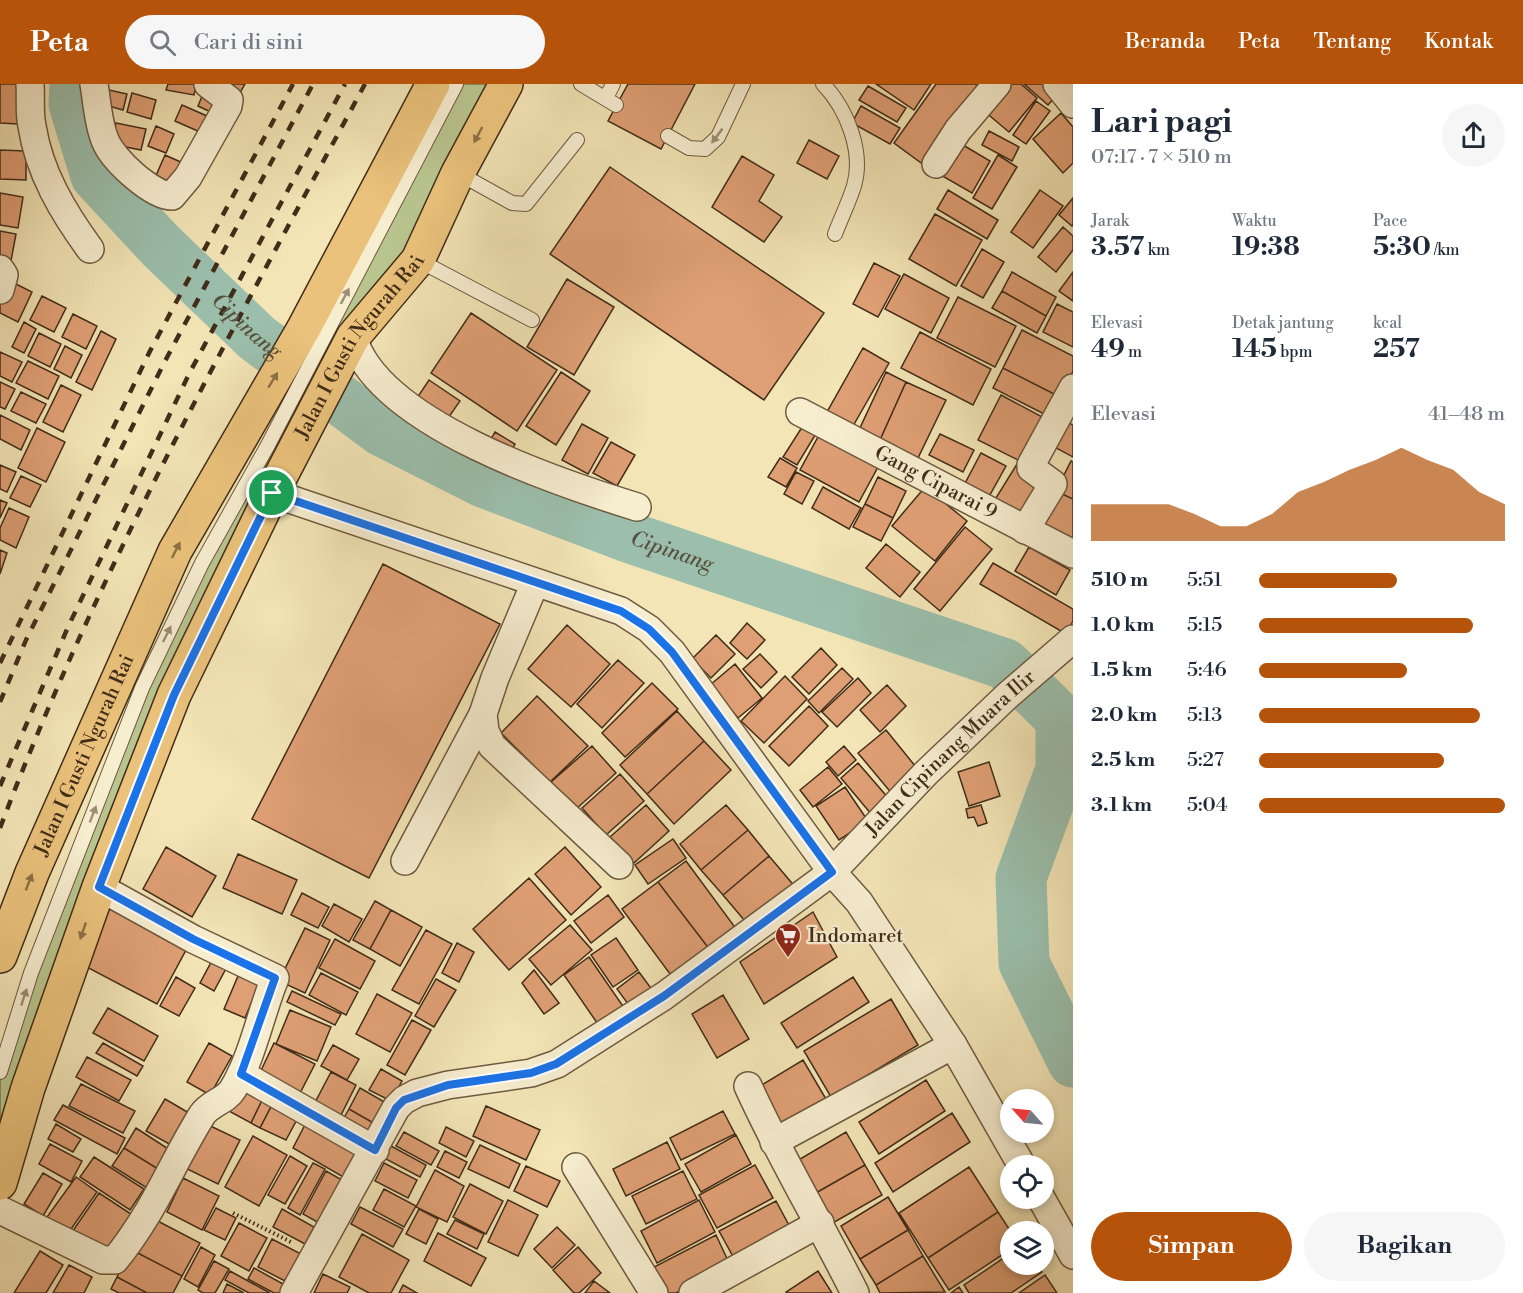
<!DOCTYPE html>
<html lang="id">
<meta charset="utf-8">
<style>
body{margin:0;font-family:"Libre Bodoni",serif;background:#f6f6f7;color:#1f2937;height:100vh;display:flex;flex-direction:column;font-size:22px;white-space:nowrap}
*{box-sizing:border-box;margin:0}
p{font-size:20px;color:#747a83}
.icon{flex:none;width:33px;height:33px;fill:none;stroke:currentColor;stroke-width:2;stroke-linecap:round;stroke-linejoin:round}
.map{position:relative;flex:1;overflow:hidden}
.sheet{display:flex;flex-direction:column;background:#fff;width:450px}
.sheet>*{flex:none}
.needle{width:39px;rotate:297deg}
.buttons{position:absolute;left:1000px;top:1005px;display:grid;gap:12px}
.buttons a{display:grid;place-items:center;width:54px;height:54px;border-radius:50%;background:#fff;box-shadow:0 3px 9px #0003;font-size:30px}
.pin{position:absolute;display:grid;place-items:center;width:51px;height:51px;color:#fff;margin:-26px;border:3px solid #fff;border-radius:50%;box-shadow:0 2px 6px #0007}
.round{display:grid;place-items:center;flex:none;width:63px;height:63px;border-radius:32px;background:#f6f6f7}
.head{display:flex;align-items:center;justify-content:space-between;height:102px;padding:0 18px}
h1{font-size:33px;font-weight:800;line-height:45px}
.figures{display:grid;grid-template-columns:repeat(3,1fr);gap:9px;height:102px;padding:6px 18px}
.figures div{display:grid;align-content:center}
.figures b{font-size:26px;font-weight:800}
.figures small{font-size:16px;font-weight:400}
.figures p{font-size:16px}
.chart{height:168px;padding:12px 18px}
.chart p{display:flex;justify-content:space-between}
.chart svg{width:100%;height:108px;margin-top:6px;fill:#b45309;opacity:.7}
.cta{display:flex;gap:12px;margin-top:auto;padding:12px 18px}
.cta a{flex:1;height:69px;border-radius:36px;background:#b45309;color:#fff;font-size:24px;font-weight:800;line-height:69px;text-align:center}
.cta a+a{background:#f6f6f7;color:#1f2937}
ul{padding:0 18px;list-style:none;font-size:20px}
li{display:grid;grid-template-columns:96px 72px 1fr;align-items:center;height:45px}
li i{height:15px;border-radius:8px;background:#b45309}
header{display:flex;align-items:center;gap:36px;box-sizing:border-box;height:84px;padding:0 30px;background:#b45309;color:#fff}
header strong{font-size:28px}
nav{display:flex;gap:33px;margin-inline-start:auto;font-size:21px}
.search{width:420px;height:54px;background:#f6f6f7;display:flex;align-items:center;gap:15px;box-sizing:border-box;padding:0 21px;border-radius:33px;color:#747a83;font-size:22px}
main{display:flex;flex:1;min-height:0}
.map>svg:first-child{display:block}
.green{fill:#b9c58f;stroke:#7d7854;stroke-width:1.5}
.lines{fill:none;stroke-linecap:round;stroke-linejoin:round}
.river{stroke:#9bbfac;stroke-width:51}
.building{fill:#df9f74;stroke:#412c19;stroke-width:1.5}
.service-casing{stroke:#6e5a40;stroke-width:16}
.minor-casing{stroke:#6e5a40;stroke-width:30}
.primary-casing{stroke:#412c19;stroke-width:36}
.path{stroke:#412c19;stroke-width:4;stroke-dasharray:1.5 3;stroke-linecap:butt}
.service{stroke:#f7eed0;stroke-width:14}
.minor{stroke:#f7eed0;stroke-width:27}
.primary{stroke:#eac27b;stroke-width:33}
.rail{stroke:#412c19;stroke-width:4.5;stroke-dasharray:10 10;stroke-linecap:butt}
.oneway{fill:#8d7045}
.oneway2{fill:#9c8d74}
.route-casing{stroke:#fff;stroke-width:12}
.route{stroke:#1a73e8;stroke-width:8}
.labels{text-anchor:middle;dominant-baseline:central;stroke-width:4.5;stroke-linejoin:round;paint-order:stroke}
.street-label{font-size:20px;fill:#412c19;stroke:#f7eed0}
.poi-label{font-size:20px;fill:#412c19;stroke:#f7eed0;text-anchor:start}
.water-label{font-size:21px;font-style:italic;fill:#58513e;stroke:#f7eed0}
</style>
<header>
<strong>Peta</strong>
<div class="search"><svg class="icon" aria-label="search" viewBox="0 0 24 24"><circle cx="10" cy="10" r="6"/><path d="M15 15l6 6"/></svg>Cari di sini</div>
<nav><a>Beranda</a><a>Peta</a><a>Tentang</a><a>Kontak</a></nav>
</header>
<main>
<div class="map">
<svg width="1073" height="1209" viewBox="0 0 1073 1209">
<rect width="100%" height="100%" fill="#f3e5b6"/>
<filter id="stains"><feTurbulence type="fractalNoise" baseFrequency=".00333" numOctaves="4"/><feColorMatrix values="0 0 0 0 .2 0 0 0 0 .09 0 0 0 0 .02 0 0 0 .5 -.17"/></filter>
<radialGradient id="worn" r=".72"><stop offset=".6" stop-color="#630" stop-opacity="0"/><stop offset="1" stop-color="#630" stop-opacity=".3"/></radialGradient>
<path class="green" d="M456 0H506L353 253 174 611 0 1099V990L142 604Z"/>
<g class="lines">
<path class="river" id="s1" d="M75 0 74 20 96 92 161 162 257 254 382 347 483 398 625 452 1005 580 1061 635V685L1021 794 1024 879 1073 978"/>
</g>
<path class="building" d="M0 0H20L18 40 0 39Z
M168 0H196L194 11 166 6Z
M217 0H245L237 14Z
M628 0H695L661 65 608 37Z
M876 0H931L914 26Z
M936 0H975L984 6 928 84 894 59Z
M1006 0H1021L1037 14 1009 48 984 27Z
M1024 0H1042L1056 12 1048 21Z
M868 2 906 24 897 38 859 16Z
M205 5 221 11 213 29 198 22Z
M109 6 127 10 123 26 105 21Z
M132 9 156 16 151 35 127 28Z
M1036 17 1050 27 1026 60 1013 51Z
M182 21 207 32 200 48 175 37Z
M861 22 900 44 890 60 852 39Z
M1061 29 1073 43V79L1063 89 1033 55Z
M116 39 146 45 141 66 111 60Z
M156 42 174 50 166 69 148 62Z
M989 47 1019 63 1012 77 982 61Z
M809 56 839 72 827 95 797 79Z
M958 58 990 77 972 109 939 90Z
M0 66 26 67V96L0 95Z
M165 71 185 80 175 105 154 96Z
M998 71 1017 83 992 125 973 114Z
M742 72 774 91 759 117 782 133 764 158 712 123Z
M610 83 824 229 764 316 550 170Z
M948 106 998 136 987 155 937 125Z
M1040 106 1063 122 1033 164 1011 148Z
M0 109 23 113 18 144 0 141Z
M1073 114V140L1072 142 1059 131Z
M935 130 982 156 956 202 909 175Z
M1063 143 1073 152V166L1056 188 1038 173Z
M0 147 16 150 10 182 0 180Z
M982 165 1004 178 983 214 961 202Z
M874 179 900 192 878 233 853 220Z
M1012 188 1056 213 1046 232 1002 207Z
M1073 188V217L1059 207Z
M904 190 949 214 931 249 885 225Z
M567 195 614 223 574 291 527 263Z
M10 197 32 208 18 238 0 229V218Z
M1002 207 1046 232 1037 249 992 224Z
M42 212 66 224 54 248 30 236Z
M958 213 1016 242 995 283 937 254Z
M1057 220 1073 228V263L1043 248Z
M471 229 557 286 517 347 431 289Z
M73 230 97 242 86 265 62 253Z
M24 238 36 245 24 269 12 263Z
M1022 246 1073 272V287L1060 313 1003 284Z
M101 247 116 255 92 306 76 298Z
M920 248 991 285 973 321 901 284Z
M39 249 61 260 50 283 28 272Z
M65 262 82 271 71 294 54 285Z
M863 264 889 279 853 342 827 328Z
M0 268 22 278 12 298 0 292Z
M28 277 59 292 48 315 16 299Z
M1003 284 1060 313 1050 333 993 304Z
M561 288 590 307 556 361 526 342Z
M886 288 906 298 880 356 859 346Z
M429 296 460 317 444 340 413 320Z
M0 298 15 305 5 325 0 323Z
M906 298 946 316 918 374 880 356Z
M61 301 81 311 63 348 43 338Z
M21 308 46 320 36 339 11 327Z
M1001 311 1046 335 1024 379 978 356Z
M0 331 30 346 21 366 0 355Z
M1058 333 1073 341V373L1045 358Z
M582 340 608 354 588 390 562 376Z
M804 340 817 348 797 381 783 373Z
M37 344 65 358 46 398 18 384Z
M495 348 515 360 506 376 486 364Z
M940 350 974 366 963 388 929 371Z
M819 351 878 383 859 418 800 386Z
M611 358 635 371 617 402 593 389Z
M981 369 1006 382 986 418 962 405Z
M780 374 797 384 786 403 768 393Z
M1071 377 1073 378V415L1056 407Z
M1017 380 1046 399 1021 440 991 422Z
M0 381 16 388 7 408 0 405Z
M796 388 814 397 802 420 784 410Z
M21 392 41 401 30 423 10 414Z
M878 393 906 407 893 434 865 420Z
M823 403 861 424 849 445 812 424Z
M925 403 967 437 935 477 892 442Z
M1056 407 1073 415V467L1036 449Z
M0 416 7 419 0 434Z
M865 420 893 434 881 457 853 443Z
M9 424 29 433 16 464 0 456V444Z
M965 443 992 465 940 527 914 505Z
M886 460 920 488 900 513 866 484Z
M1029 463 1070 486 1056 511 1015 487Z
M0 466 7 469 0 490Z
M993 479 1073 525V537L1066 550 980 500Z
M383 480 500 540 369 794 252 735Z
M747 539 765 556 747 575 730 559Z
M567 541 610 580 571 623 528 585Z
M716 551 735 570 711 594 692 575Z
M821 564 837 581 809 610 792 593Z
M760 570 777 588 761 604 743 585Z
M618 576 644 599 602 644 577 620Z
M735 580 762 614 738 634 710 601Z
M842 584 853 595 819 629 808 617Z
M785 592 807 615 764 659 741 637Z
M858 594 871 609 837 643 822 628Z
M652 599 678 625 625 673 602 649Z
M887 601 906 622 880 648 860 626Z
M537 612 588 662 550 698 501 649Z
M809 622 828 642 789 682 769 662Z
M677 627 704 657 647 710 620 681Z
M886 646 920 688 893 711 858 669Z
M704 657 731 686 674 740 647 710Z
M592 662 616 689 575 726 551 698Z
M844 662 856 676 838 692 826 678Z
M989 678 1000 712 969 722 958 688Z
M858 679 890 716 872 731 841 694Z
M828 683 842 700 813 723 800 706Z
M620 690 644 717 606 751 582 724Z
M845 703 868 737 839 756 816 722Z
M646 721 669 747 634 779 610 753Z
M726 721 748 746 701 786 680 760Z
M981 721 987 739 978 742 974 733 968 734 966 725Z
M748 746 769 772 723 811 701 786Z
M673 755 686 774 648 800 635 781Z
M166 763 216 792 192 833 143 805Z
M565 763 601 803 571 831 535 790Z
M238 770 297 796 282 830 223 804Z
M769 772 796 804 750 843 723 811Z
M686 777 737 846 710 866 658 798Z
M529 794 566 836 509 886 473 845Z
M658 798 710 866 673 894 622 825Z
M302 809 329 823 318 844 291 831Z
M608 811 624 833 591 859 574 837Z
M375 817 391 826 370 865 353 856Z
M334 820 362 835 349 858 322 842Z
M108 824 186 866 157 920 79 879Z
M391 826 422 843 400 882 370 865Z
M813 828 837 873 764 920 740 878Z
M570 841 592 866 551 901 529 875Z
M305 844 330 856 305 909 279 897Z
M426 846 452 860 419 920 392 906Z
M616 854 638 886 613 903 591 871Z
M335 855 375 877 360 905 319 884Z
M457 859 474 868 459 898 442 889Z
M215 871 229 879 214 907 200 899Z
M589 873 627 928 602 946 564 891Z
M534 886 559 919 544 930 522 899Z
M639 888 656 911 634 928 617 905Z
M321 889 358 908 346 931 309 911Z
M238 892 259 900 245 934 224 925Z
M176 893 195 904 179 932 160 922Z
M853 893 869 918 797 964 781 939Z
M436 895 456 906 434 943 415 932Z
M292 907 341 930 335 941 287 918Z
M377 910 412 929 390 968 356 950Z
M723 911 749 955 717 974 692 930Z
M891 915 918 961 831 1013 804 967Z
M108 924 158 952 144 977 93 949Z
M290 926 331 943 317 977 276 960Z
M412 936 431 946 405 991 387 981Z
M103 959 143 982 137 992 96 969Z
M209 959 232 972 210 1011 187 998Z
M274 959 315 980 297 1015 257 995Z
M333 961 359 975 347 996 321 982Z
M87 973 131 996 119 1017 76 993Z
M803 976 826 1015 778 1044 755 1005Z
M381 985 402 997 391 1017 369 1006Z
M331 988 356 1001 336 1041 310 1028Z
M242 996 266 1008 251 1039 227 1026Z
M926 996 945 1027 879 1070 859 1038Z
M81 1000 135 1027 123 1049 69 1022Z
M360 1004 388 1020 377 1041 349 1025Z
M266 1008 276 1013 260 1044 251 1039Z
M276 1013 302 1026 286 1056 260 1044Z
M165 1015 196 1033 178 1065 146 1047Z
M63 1021 125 1054 117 1070 54 1036Z
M486 1022 540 1046 526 1076 473 1052Z
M349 1025 377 1041 368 1056 340 1041Z
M723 1027 735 1050 681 1076 670 1054Z
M952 1029 970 1058 893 1108 875 1079Z
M308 1035 362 1065 345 1094 293 1064Z
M202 1038 240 1056 218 1100 181 1082Z
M56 1040 81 1055 73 1068 48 1055Z
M446 1043 474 1057 466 1073 439 1059Z
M136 1044 170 1066 158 1085 124 1064Z
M404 1048 439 1067 431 1081 396 1062Z
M846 1048 865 1081 814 1110 795 1078Z
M736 1051 751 1080 701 1108 685 1080Z
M253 1052 287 1071 259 1122 225 1103Z
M667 1058 680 1085 626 1112 613 1085Z
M50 1060 82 1077 71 1098 39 1080Z
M480 1061 520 1080 509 1104 468 1085Z
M391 1062 426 1081 420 1093 384 1074Z
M124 1064 158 1085 147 1104 112 1082Z
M445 1067 467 1078 459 1094 437 1083Z
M290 1072 307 1082 285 1120 268 1111Z
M94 1073 144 1105 130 1126 80 1093Z
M313 1079 325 1085 300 1131 288 1124Z
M384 1079 417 1096 408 1114 375 1097Z
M755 1081 773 1114 717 1144 699 1111Z
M865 1081 882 1111 831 1140 814 1110Z
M526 1082 560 1097 547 1123 514 1107Z
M969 1083 998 1128 928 1174 899 1129Z
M435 1086 464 1102 447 1138 416 1123Z
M326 1087 342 1096 319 1139 303 1130Z
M683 1087 697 1115 646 1140 632 1112Z
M43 1089 62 1100 43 1132 24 1120Z
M76 1093 97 1108 69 1148 47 1133Z
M183 1094 219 1112 202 1146 167 1128Z
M470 1100 503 1117 486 1150 453 1133Z
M384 1105 416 1122 404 1143 373 1126Z
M99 1109 131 1130 104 1169 72 1148Z
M888 1113 908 1146 860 1175 841 1142Z
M508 1116 538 1131 518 1172 488 1158Z
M699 1116 715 1148 657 1179 641 1147Z
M776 1117 791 1145 735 1176 719 1147Z
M360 1123 403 1145 393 1163 351 1140Z
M216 1124 236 1134 225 1156 204 1146Z
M282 1125 314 1143 305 1160 273 1143Z
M419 1125 438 1135 426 1160 406 1150Z
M998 1128 1011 1148V1165L949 1206 928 1174Z
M150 1133 200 1159 182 1192 132 1166Z
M455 1136 484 1150 477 1165 447 1150Z
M239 1139 267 1154 249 1187 221 1172Z
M557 1143 575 1161 552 1184 534 1165Z
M908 1146 923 1172 876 1201 860 1175Z
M438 1149 486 1174 471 1202 424 1177Z
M362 1150 409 1176 391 1209H369L339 1193Z
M716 1151 730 1181 676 1209H667L654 1183Z
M272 1155 301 1170 287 1198 258 1183Z
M201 1163 215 1171 198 1203 184 1195Z
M578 1163 601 1189 579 1209H574L553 1186Z
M132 1166 182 1192 173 1209H147L117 1193Z
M40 1167 63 1181 46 1209H14Z
M1011 1169V1180H1037L1042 1188 1011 1209H969L964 1201Z
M923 1172 945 1208 880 1209 876 1201Z
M214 1177 229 1185 215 1209H203L198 1206Z
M69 1181 92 1193 84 1209H53Z
M254 1184 285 1201 281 1209H274L248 1195Z
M230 1187 270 1209H249L225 1196Z
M818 1187 832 1209H787L786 1208Z
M323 1190 350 1203 347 1209H314Z
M1045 1191 1057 1209H1019Z
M117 1193 147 1209H119L111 1205Z
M594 1197 610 1209H585Z
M227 1200 244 1209H223Z
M403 1201 417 1209H399Z
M959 1203 963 1209H951Z"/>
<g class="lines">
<defs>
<path id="service" d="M581 0 616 21
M823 0C847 25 864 68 854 102 849 118 841 134 835 150
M606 14 613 0
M668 52 689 64 705 65 718 53 743 0
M458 89 512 119 526 120 577 56
M418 176 532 236
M0 988 31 889 142 604 202 479 268 361 456 0"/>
<g id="minor">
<path d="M30 0C31 14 29 29 32 42 39 88 63 128 90 165"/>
<path d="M94 0C97 18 98 39 105 56 112 75 152 112 172 112L188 93 228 22 229 16 208 0"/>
<path d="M1057 0 1073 20"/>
<path d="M936 80 958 46 997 0"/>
<path d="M0 185 4 191 0 206"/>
<path d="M353 253C377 339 559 399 637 423"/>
<path id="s2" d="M800 328 1073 470"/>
<path d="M272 409 621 527 649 545 672 568 832 788 859 818 953 961 1022 1082"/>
<path d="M1025 446 1053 400 1031 384V381L1073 304"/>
<path d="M535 499 495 594 483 630 485 647 492 662 619 781"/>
<path d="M405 777 483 630"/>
<path d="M241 990 375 1066"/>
<path d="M748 1002C780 1073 820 1139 855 1209"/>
<path d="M774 1058 953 961"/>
<path d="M576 1083 654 1209"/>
<path d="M1041 1114 1073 1171"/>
<path d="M0 1126 103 1176H115C154 1128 171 1081 202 1031 210 1019 226 1017 233 1005 252 975 261 928 275 894L193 855 99 803"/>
<path id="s3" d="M294 1209 396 1024 404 1016 417 1009 448 1001 531 989 557 980 664 912 832 788 926 689 1007 612 1073 555"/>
<path d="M693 1209 820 1139"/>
</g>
<g id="primary">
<path id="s4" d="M0 872 32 789 175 467 304 244 433 0"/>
<path id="s5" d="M0 1099 28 1004 99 803 174 611 272 409 353 253 418 176 458 89 506 0"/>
</g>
</defs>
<use href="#service" class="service-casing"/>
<use href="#minor" class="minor-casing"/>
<use href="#primary" class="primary-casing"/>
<path class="path" d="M233 1129 291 1158"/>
<use href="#service" class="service"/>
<use href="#minor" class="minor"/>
<use href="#primary" class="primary"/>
<path class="rail" d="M0 579 150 267 293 0
M0 618 26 556 164 279 313 0
M0 702 68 543 190 288 345 0
M0 744C98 485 234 243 365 0"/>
</g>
<defs><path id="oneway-solid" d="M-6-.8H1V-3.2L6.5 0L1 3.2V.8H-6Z" transform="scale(1.5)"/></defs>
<g class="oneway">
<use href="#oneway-solid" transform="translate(478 51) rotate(118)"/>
<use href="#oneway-solid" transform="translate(273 296) rotate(-59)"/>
<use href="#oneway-solid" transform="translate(176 466) rotate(-63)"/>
<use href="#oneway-solid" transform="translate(29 798) rotate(-69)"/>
<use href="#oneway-solid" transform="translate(83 847) rotate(109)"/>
</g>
<g class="oneway2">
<use href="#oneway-solid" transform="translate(717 52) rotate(127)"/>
<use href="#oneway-solid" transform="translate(345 212) rotate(-62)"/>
<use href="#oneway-solid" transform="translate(167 550) rotate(-64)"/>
<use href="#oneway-solid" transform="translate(93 730) rotate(-69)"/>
<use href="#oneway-solid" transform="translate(24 913) rotate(-72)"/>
</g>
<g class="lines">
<defs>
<path id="route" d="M272 409 621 527 649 545 672 568 832 788 664 912 556 980 531 989 448 1001 404 1016 396 1024 375 1066 241 990 275 894 193 855 99 803 174 611Z"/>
</defs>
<use href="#route" class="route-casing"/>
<use href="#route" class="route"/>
</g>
<defs>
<symbol id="supermarket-pin" viewBox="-11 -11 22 30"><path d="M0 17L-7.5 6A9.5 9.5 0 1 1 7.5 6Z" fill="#8f2418" stroke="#f7eed0"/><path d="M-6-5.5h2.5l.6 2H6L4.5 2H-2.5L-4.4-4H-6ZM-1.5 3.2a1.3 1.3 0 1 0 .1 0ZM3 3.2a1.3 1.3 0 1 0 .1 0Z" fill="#fff"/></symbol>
</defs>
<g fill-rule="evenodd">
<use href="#supermarket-pin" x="773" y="837" width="30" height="40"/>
</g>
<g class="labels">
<g class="street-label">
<text stroke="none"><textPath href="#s5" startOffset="914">Jalan I Gusti Ngurah Rai</textPath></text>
<text stroke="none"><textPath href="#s2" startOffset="153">Gang Ciparai 9</textPath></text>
<text stroke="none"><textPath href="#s3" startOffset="884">Jalan Cipinang Muara Ilir</textPath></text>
<text stroke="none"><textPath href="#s4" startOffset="218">Jalan I Gusti Ngurah Rai</textPath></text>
</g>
<g class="poi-label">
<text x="808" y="852">Indomaret</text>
</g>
<g class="water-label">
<text stroke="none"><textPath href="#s1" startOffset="308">Cipinang</textPath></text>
<text stroke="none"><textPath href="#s1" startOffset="794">Cipinang</textPath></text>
</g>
</g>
<rect width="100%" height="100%" filter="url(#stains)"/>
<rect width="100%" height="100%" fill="url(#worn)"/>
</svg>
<div class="buttons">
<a><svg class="needle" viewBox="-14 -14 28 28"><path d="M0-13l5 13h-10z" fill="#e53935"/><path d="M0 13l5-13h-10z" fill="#747a83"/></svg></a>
<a><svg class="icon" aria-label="locate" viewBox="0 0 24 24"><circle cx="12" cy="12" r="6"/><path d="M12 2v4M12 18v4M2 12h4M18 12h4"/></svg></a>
<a><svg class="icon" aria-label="layers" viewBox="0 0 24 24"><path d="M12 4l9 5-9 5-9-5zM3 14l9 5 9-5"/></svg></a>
</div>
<div class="pin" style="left:272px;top:409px;background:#1e9e55"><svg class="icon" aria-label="arrive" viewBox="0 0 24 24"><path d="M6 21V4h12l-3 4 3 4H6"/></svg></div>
</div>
<section class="sheet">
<div class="head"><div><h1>Lari pagi</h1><p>07:17 · 7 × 510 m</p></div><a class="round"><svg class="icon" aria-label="share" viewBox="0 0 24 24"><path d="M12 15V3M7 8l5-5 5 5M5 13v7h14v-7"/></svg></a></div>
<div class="figures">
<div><p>Jarak</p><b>3.57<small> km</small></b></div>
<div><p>Waktu</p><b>19:38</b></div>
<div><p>Pace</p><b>5:30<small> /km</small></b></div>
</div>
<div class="figures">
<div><p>Elevasi</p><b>49<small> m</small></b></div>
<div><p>Detak jantung</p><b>145<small> bpm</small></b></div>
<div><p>kcal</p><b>257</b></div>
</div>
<div class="chart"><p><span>Elevasi</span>41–48 m</p>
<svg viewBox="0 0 160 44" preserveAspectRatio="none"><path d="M0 44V29L10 29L20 29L30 29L40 33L50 38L60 38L70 33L80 24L90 20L100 15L110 11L120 6L130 11L140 15L150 24L160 29V44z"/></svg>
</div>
<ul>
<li><b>510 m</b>5:51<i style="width:56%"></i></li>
<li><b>1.0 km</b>5:15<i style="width:87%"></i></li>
<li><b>1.5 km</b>5:46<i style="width:60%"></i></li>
<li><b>2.0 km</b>5:13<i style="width:90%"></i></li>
<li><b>2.5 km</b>5:27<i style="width:75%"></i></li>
<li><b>3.1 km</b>5:04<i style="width:100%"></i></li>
</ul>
<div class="cta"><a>Simpan</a><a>Bagikan</a></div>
</section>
</main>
